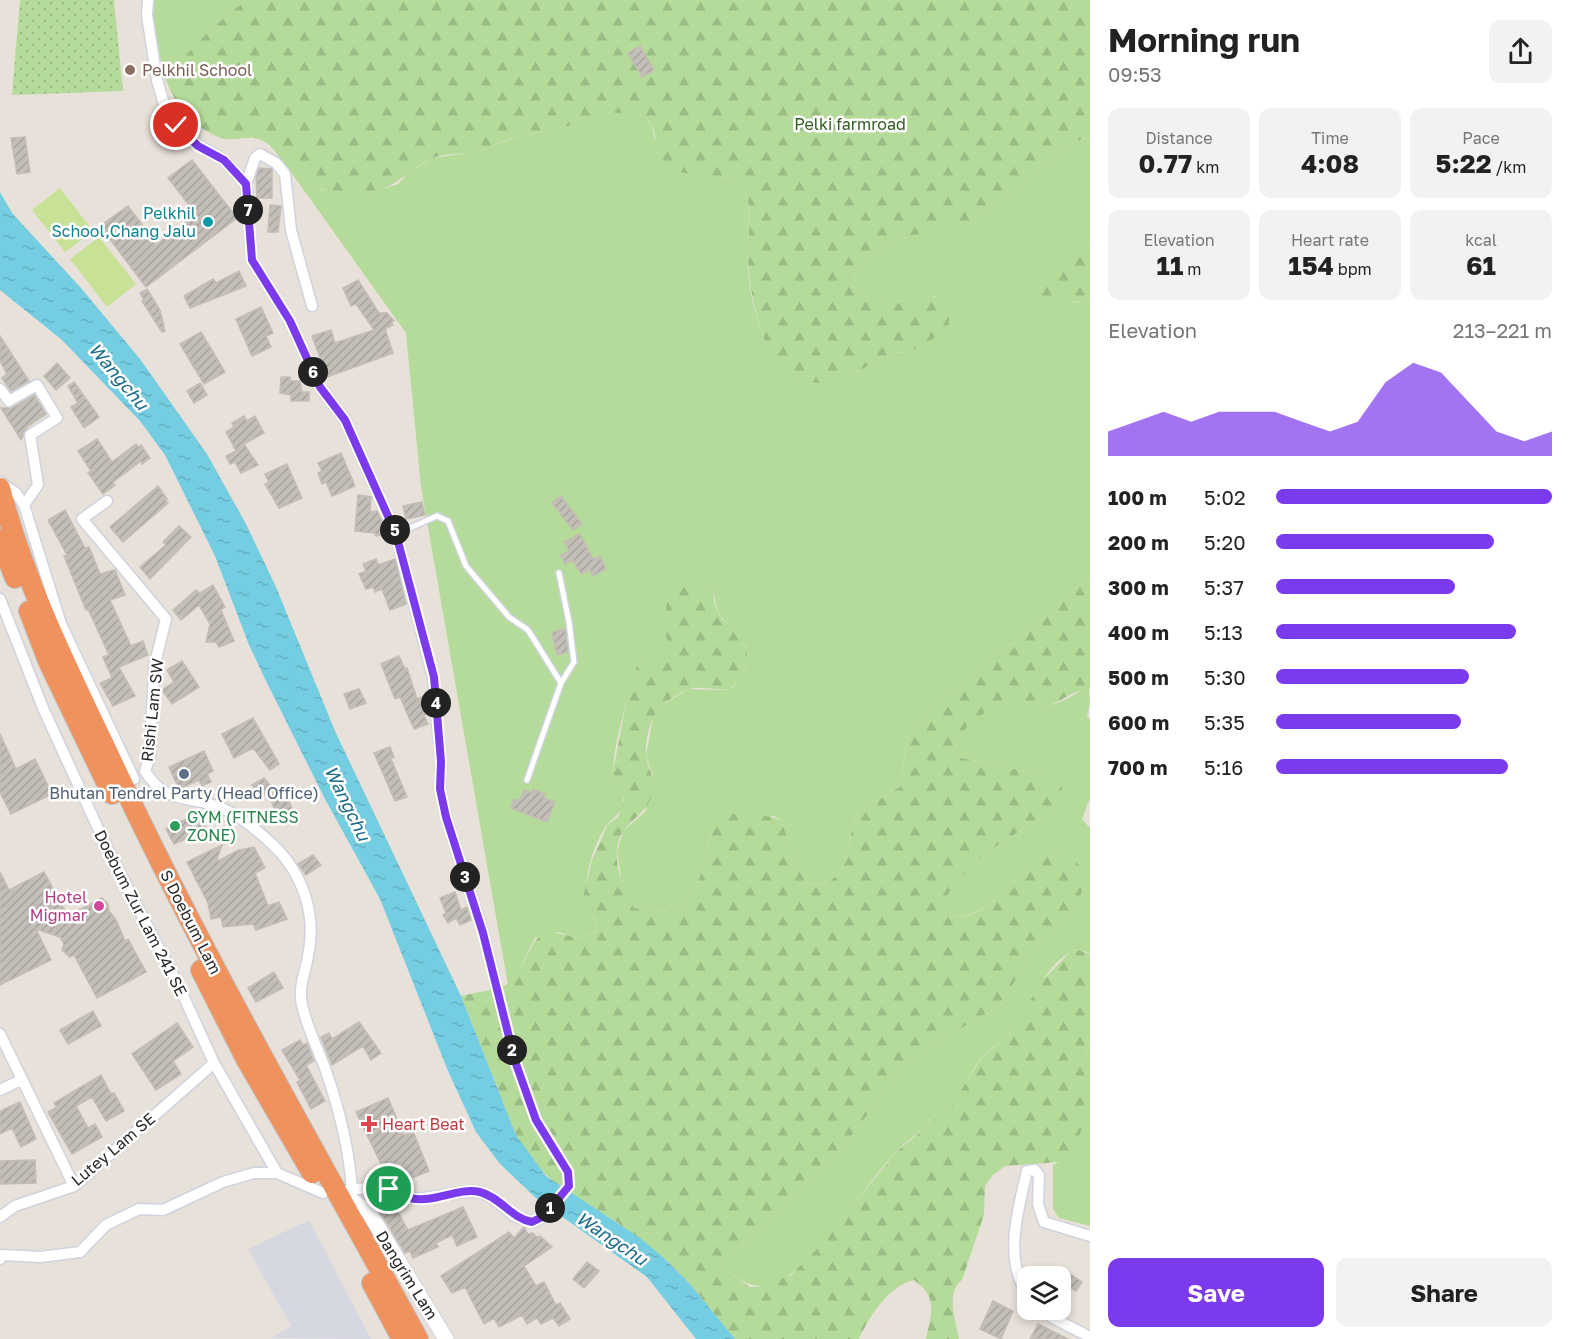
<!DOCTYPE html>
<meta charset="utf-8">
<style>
body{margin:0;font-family:"Golos Text",sans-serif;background:#f2f2f2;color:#222;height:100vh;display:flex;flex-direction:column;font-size:22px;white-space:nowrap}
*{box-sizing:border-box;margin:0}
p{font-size:20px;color:#767676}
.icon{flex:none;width:33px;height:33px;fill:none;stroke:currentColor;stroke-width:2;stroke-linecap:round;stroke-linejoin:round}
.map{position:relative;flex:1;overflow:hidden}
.sheet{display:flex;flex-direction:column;background:#fff;width:480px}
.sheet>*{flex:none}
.tools{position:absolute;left:1017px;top:1266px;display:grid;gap:12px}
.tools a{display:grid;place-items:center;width:54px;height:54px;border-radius:12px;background:#fff;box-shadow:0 3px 9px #0003;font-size:30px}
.pin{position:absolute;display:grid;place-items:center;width:51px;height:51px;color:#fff;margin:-26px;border:3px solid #fff;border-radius:50%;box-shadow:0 2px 6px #0007}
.km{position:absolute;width:30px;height:30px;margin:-15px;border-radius:50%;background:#222;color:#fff;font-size:16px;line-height:30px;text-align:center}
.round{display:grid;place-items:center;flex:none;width:63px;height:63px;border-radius:12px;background:#f2f2f2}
.overview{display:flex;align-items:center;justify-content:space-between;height:102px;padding:0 18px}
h1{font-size:33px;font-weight:700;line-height:45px}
.stats{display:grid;grid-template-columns:repeat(3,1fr);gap:9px;height:102px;padding:6px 18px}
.stats div{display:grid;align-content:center;border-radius:12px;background:#f2f2f2;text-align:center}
.stats b{font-size:26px;font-weight:700}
.stats small{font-size:16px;font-weight:400}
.stats p{font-size:16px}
.chart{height:168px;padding:12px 18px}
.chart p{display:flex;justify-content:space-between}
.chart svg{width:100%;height:108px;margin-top:6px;fill:#7c3aed;opacity:.7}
.primary-button{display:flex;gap:12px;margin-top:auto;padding:12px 18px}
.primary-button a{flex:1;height:69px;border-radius:12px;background:#7c3aed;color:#fff;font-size:24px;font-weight:700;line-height:69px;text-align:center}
.primary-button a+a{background:#f2f2f2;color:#222}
ul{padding:0 18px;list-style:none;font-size:20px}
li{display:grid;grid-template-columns:96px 72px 1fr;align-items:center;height:45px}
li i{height:15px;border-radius:8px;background:#7c3aed}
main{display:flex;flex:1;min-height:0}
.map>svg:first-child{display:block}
.airport{fill:#d5d8e1}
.grass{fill:#b5db9a}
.forest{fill:url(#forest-firs)}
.park{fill:url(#park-dots)}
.pitch{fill:#c7e196}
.water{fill:url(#water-ripples)}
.building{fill:url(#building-hatch);stroke:#c3bdb4;stroke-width:1.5}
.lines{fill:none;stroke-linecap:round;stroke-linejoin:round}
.lane-casing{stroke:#cfd3df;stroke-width:8}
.street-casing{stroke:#cfd3df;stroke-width:13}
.secondary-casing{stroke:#cfd3df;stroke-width:17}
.highway-casing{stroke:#c3c3c3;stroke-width:22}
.lane{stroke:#fff;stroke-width:5}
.street{stroke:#fff;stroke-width:10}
.secondary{stroke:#fff;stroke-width:15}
.highway{stroke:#ef925e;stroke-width:20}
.route-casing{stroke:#fff;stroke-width:12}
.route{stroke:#7c3aed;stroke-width:8}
.education-dot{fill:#8d6e63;stroke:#fff;stroke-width:2}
.culture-dot{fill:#0f9aa8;stroke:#fff;stroke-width:2}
.service-dot{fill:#5c6f8a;stroke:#fff;stroke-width:2}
.leisure-dot{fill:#2e9e5b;stroke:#fff;stroke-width:2}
.hotel-dot{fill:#d1479c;stroke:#fff;stroke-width:2}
.health-dot{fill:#e0444e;stroke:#fff;stroke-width:2}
.labels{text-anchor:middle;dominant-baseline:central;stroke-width:5;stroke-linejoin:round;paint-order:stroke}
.education-label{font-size:16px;fill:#785e54;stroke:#fff;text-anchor:start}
.park-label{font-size:16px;fill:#305c1f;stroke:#fff}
.culture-label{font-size:16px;fill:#0d838f;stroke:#fff;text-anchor:end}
.street-label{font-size:16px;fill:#272727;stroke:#fff}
.service-label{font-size:16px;fill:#4e5e75;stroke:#fff}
.leisure-label{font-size:16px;fill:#27864d;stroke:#fff;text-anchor:start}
.hotel-label{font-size:16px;fill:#b23c85;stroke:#fff;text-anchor:end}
.health-label{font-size:16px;fill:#be3a42;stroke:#fff;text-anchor:start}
.water-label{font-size:18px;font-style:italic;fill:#196b89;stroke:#fff}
</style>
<main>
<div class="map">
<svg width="1090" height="1339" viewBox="0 0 1090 1339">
<defs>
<pattern id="forest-firs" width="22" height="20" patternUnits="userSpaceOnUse" patternTransform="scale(1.5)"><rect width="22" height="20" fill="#b5db9a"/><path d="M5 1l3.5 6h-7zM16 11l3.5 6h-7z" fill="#9cbc85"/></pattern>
<pattern id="park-dots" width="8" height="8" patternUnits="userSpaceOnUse" patternTransform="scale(1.5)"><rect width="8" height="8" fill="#b5db9a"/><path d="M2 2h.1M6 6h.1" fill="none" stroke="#9cbc85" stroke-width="1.8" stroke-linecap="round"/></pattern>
<pattern id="water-ripples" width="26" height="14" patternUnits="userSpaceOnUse" patternTransform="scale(1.5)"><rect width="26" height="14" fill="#75cde2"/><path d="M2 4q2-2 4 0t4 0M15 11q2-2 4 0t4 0" fill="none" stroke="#65b0c2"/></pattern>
<pattern id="building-hatch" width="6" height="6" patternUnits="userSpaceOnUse" patternTransform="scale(1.5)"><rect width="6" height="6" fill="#c4beb9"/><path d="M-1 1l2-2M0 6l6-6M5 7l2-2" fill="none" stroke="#a8a39f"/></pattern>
</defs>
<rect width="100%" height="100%" fill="#e8e1d9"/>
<path class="airport" d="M309 1220 371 1339 272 1338 291 1326 248 1249Z"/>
<path class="grass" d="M149 0H246C221 20 169 61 172 94L164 76Z
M623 111 647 119 652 125 654 137 672 170C686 173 732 175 740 183 755 198 746 249 748 270 750 304 763 337 775 368L798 382 848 377 891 353 907 352 936 296C900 304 883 312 853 287L856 272 863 263 886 246 908 236 973 219 1004 197 1015 193 1068 145 1090 136V241L1078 251 1075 302 1090 300V575L1022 638 989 658 960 686 939 700 906 741 901 786 857 813C844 845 855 884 809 885L798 867 781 820 774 816 713 828 697 887 680 908 663 912 634 908 623 890 617 852 623 831 645 812 653 776 646 756 653 718 661 706 688 689 723 690 734 687 746 669V647L718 612 711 585 671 646 637 666C631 685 610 756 614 773 615 782 623 791 623 799 624 813 613 817 607 825 591 847 574 903 598 923L597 930 579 939 559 932 535 938 518 972 508 985 421 487 406 333 283 161 295 173 322 190 368 194 398 184 408 173 433 158 480 151 516 137 586 122 610 112Z
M1089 688 1090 703 1087 716 1090 720V798L1082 819 1090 828V953C1084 952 1078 948 1073 951 1043 965 1032 1007 1013 1030 1004 1041 991 1047 982 1057 969 1072 964 1093 950 1107 933 1124 910 1136 894 1154 861 1189 817 1267 774 1283 753 1291 742 1281 725 1270L724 1264 731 1254 766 1225 843 1147 904 1066 934 1044 998 1007 1038 946 1079 902 1067 852C1018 850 1004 923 946 916L943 902C966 859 1017 832 1059 809L1043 775 962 758 955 754C953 731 982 706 1004 706 1015 706 1026 709 1037 707 1045 706 1057 704 1064 700 1074 696 1078 690 1089 688Z
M1090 1037V1226L1059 1218 1053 1209V1165L1059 1162 1084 1124V1065Z"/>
<path class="forest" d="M246 0H1090V136L1068 145 1015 193 1004 197 973 219 961 225 908 236 886 246 863 263 856 272 853 287C895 321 907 291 949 298V324L941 334 921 347 907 352 891 353 848 377 824 383 798 382 775 369C760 330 747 291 748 250 748 232 754 196 739 183 727 172 688 177 672 170 652 160 659 125 647 119 644 118 641 119 638 118 608 107 614 116 587 122 564 127 539 132 516 137 503 140 491 148 479 151 464 155 446 152 431 159 408 170 394 189 367 194 336 199 305 186 284 163 275 152 270 141 255 138 245 137 235 140 225 139 205 135 168 105 171 82 175 57 226 16 246 0Z
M1090 241V300C1072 303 1053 301 1036 293L1034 282Z
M1090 575V689C1075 688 1064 701 1049 705 1013 715 1001 694 968 726 960 734 954 742 955 754L962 758 1043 775 1062 788 1059 809C1017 832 966 859 943 903L947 916C1004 923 1017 850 1067 852L1081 867 1084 882 1079 902 1038 946 998 1007 934 1044 904 1066 843 1147 766 1225 731 1254 724 1264 725 1270 750 1287H758L791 1275 822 1244 896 1152 951 1106 982 1057 1011 1033 1041 982 1071 951 1078 950 1090 954V1037L1084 1065V1124L1075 1145 1059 1162 1005 1166 993 1175 985 1186 984 1215 962 1280C945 1292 956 1322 959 1339H926C931 1312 939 1299 914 1280 889 1285 868 1318 859 1339H735L690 1284 663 1257 618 1223 555 1183 534 1163 516 1135 461 996C475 992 494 991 506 985 510 983 513 978 515 975 540 943 527 922 580 939L597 930 598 923 584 906V893L592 860 608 824 618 817 624 800 613 772 627 698 637 666 670 646C663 637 663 605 671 595 679 586 695 584 706 581L711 585C713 593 714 605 718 612 728 630 756 642 745 670 732 704 709 681 686 690 679 693 665 702 660 708 650 719 645 740 646 755 647 768 656 777 653 790 650 810 635 816 624 830 608 852 622 888 634 908L663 912 680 908 697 887 713 828 728 815 749 811 781 820 798 867 809 885C855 884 844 845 857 813L901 786 906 741 939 700 960 686 989 658 1022 638Z"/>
<path class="park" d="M20 0H114L123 91 12 95Z"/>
<path class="pitch" d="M60 188 93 231 65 252 32 210Z
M99 237 136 284 107 307 70 259Z"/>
<path class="water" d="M0 192 12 213 81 288 140 359 207 454 246 524 276 587 335 731 461 996 516 1135 546 1176 640 1238 663 1257 690 1284 735 1339H696L647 1277 536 1198 500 1164 476 1132 448 1071 380 899 325 799 266 681 249 645 215 556 165 455 140 421 62 340 0 290Z"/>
<path class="building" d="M640 46 654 70 642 77 628 53Z
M25 137 30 172 17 174 11 138Z
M192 160 237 218 146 287 100 226 128 206 157 244 196 214 168 178Z
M259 168 272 169V198H257L256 177Z
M270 205 281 206 278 232H268Z
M239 271 246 286 190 308 184 296 213 279 216 283Z
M358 280 379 313H387L394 321 391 322 393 325 385 329 393 353 327 377 312 336 331 330 335 343 374 330 356 304 351 306 343 288Z
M147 289 160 310 165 331 162 332 142 301 144 300 140 293Z
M261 307 273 333 266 336 271 347 252 356 236 319Z
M201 332 225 372 204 384 180 344Z
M0 336 29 381 11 391 2 378 7 374 0 361Z
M57 363 70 378 56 390 44 376Z
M281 377H290V381H300L302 392H309V401H291V395L280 393Z
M74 382 99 417 84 428 71 407 78 403 68 386Z
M200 383 207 395 194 403 187 391Z
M34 395 46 414 27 427 21 440 1 408H12Z
M244 416 247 421 255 416 264 433 244 444 258 465 241 473 235 462 230 464 226 456 236 451 226 432 234 427 232 423Z
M97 439 112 462 136 444 139 447 141 445 150 458 142 464 141 461 113 482 115 485 103 494 88 473 91 471 78 451Z
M341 453 355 486 332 496 326 482 322 484 318 473 322 471 318 463Z
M287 464 302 498 279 508 265 484 269 482 265 474Z
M158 486 167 499 165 500 168 503 123 542 110 527Z
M358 495 371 497 370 512 377 511 388 533 376 536 375 533 355 531Z
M561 496 582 524 573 530 552 503Z
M422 502 425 515 406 519 403 506Z
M65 510 85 548 89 547 100 574 115 570 125 595 110 600 131 646 143 641 148 655 119 667 135 696 113 706 100 683 112 678 103 657 109 655 88 609 86 610 64 556 67 555 48 520Z
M179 526 191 537 150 579 140 567 166 545 163 542Z
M580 534 593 559 600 556 606 569 593 576 590 569 581 574 573 560 565 564 561 555 569 551 564 542Z
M376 559 378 565 395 559 406 604 390 610 382 589 375 592 373 587 366 589 359 574 366 571 363 564Z
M213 585 225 607 221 610 234 641 219 647 216 642H206L210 624 199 605 181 620 173 610 196 590 200 593Z
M565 629 568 652 557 655 552 632Z
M399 656 405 669 407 668 417 699 426 695 427 698 429 713 424 715 428 724 414 729 400 697 395 699 381 664Z
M182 661 199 687 172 704 162 690 174 682 167 670Z
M359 689 366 703 350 709 344 694Z
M253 718 279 764 270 770 253 748 234 758 222 734Z
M0 734 16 769 35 759 52 794 11 814 0 792Z
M390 747 394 757 391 759 407 797 395 801 374 753Z
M204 751 213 771 207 774 211 782 202 786 199 780 179 789 169 767Z
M264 778 277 793 284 790 295 815 280 822 268 793 262 796 252 785Z
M533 789 545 794 544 798 555 802 547 822 511 808 514 799 520 801 524 790 531 793Z
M198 813 207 830 174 844 166 829Z
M222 845 216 862 239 850 254 847 265 868 255 873 268 906 279 902 287 919 256 930 253 924 223 927 221 917 211 919 208 903 187 862Z
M313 855 321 865 306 875 298 864Z
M0 872 9 890 44 872 68 916 102 898 108 904 109 911 116 920 125 941 128 939 146 972 97 998 74 955 70 957 62 950 64 944 60 937 36 929 51 960 0 985Z
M455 892 461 910 467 907 471 920 460 925 456 918 448 923 443 915 446 913 440 898Z
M274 972 283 988 256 1002 248 988Z
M93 1011 101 1026 68 1044 60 1030Z
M359 1022 381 1053 371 1060 363 1046 332 1065 321 1037 329 1033 332 1039Z
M177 1023 193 1047 173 1061 181 1074 156 1090 132 1054Z
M300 1040 303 1045 307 1043 314 1061 306 1065 325 1101 311 1109 297 1082 300 1080 282 1050Z
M101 1075 111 1094 114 1093 124 1111 106 1121 92 1097 76 1106 88 1128 95 1124 102 1137 72 1154 48 1112 57 1107 54 1103Z
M388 1098 404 1135 413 1131 429 1171 407 1180 401 1163 384 1170 356 1112Z
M20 1102 36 1139 21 1147 12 1128 0 1134V1111Z
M35 1160 36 1183 0 1184V1161Z
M381 1205 385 1210 394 1205 408 1230 463 1207 477 1237 457 1246 452 1235 436 1243 438 1247 413 1258 410 1251 405 1253 377 1207Z
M524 1227 528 1234 533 1233 536 1237 540 1236 552 1247 524 1266 536 1286 544 1282 556 1305 560 1303 570 1319 559 1326 553 1318 541 1324 537 1318 527 1324 522 1315 499 1327 494 1318 484 1324 465 1287 452 1293 441 1276 509 1232 514 1238Z
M587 1262 599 1271 584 1288 573 1279Z
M1064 1270 1082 1282 1076 1291 1060 1281Z
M993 1301 1013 1311 1001 1339 980 1329Z
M1038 1324 1068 1339H1030Z"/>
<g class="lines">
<defs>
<path id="lane" d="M396 534 437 516 448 521 466 566 509 617 528 630 561 683
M527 780 561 683 574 662 569 622 559 573"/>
<path id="street" d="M148 0 147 15 157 80 164 104 176 125 198 145 224 160 246 184 252 260 290 321 320 387 345 420 396 534 433 677 441 762 440 789 446 817 483 932 515 1061 536 1120 568 1172 569 1186 544 1216 533 1222 514 1216 491 1197 480 1192H462L418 1199 378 1187 337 1191
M246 184 255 158 260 154 276 163 285 174 291 230 312 306
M0 389 9 401 37 385 57 418 30 435 38 485 24 505
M0 482 16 493 24 505 61 624 134 779
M107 501 82 519 166 619 154 667 150 756 145 771
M0 599 43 708 107 848 182 993 214 1063 277 1173 323 1193
M145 771C166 806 193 795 224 809 242 817 258 831 272 844 303 873 317 915 308 956 305 974 298 987 302 1005 307 1028 319 1051 327 1074 340 1112 349 1149 352 1189
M0 1034 74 1186
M0 1090 21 1080
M0 1217 15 1206 74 1186 214 1063
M0 1259 2 1255 40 1257 80 1252 106 1225 139 1209 163 1210 223 1182 254 1173H277
M1028 1294C1003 1262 1018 1209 1027 1171L1035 1170 1039 1175 1038 1204 1044 1222 1090 1236
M1043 1310 1053 1318 1090 1337"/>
<path id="secondary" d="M337 1191 368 1211 446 1339"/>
<path id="highway" d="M0 488C24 581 67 667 108 753 201 954 312 1145 418 1339
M0 539 15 578
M29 611 49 663 112 794
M201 970 246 1059 312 1173
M372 1283 402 1339"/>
</defs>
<use href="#lane" class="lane-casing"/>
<use href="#street" class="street-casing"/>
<use href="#secondary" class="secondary-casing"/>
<use href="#highway" class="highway-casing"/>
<use href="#lane" class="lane"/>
<use href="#street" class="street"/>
<use href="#secondary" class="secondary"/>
<use href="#highway" class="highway"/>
</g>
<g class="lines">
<defs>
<path id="route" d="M176 125 198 146 224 160 246 184 252 260 290 321 320 387 345 420 396 534 434 677 441 762 440 789 446 817 483 933 515 1061 536 1120 568 1172 569 1186 544 1216 532 1222C511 1218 500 1197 480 1192 457 1187 434 1204 410 1198 403 1197 396 1192 389 1189"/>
</defs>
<use href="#route" class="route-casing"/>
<use href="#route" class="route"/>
</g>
<circle class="education-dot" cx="130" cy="70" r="6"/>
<circle class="culture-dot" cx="208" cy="222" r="6"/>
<circle class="service-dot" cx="184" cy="774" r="6"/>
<circle class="leisure-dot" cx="175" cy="826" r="6"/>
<circle class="hotel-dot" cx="99" cy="906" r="6"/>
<path class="health-dot" d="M366 1115h6v6h6v6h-6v6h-6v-6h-6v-6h6z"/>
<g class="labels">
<g class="education-label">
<text x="142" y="70">Pelkhil School</text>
</g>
<g class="park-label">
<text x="850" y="124">Pelki farmroad</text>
</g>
<g class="culture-label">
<text x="196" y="213">Pelkhil<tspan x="196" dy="18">School,Chang Jalu</tspan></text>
</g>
<g class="street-label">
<text transform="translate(152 710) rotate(-84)">Rishi Lam SW</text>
<text transform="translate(141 913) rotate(63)">Doebum Zur Lam 241 SE</text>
<text transform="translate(191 922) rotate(63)">S Doebum Lam</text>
<text transform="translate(113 1149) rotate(-40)">Lutey Lam SE</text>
<text transform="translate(407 1275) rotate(58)">Dangrim Lam</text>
</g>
<g class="service-label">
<text x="184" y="793">Bhutan Tendrel Party (Head Office)</text>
</g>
<g class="leisure-label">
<text x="187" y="817">GYM (FITNESS<tspan x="187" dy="18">ZONE)</tspan></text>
</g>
<g class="hotel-label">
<text x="87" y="897">Hotel<tspan x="87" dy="18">Migmar</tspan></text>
</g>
<g class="health-label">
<text x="382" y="1124">Heart Beat</text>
</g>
<g class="water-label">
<text transform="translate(119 376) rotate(50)">Wangchu</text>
<text transform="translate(348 803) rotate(64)">Wangchu</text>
<text transform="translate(612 1238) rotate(34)">Wangchu</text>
</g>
</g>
</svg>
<div class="tools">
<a><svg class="icon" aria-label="layers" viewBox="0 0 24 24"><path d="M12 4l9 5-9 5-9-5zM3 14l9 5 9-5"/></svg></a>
</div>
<div class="pin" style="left:389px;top:1189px;background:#1e9e55"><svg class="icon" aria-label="arrive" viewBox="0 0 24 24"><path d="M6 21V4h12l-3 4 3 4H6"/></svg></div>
<div class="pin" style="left:176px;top:125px;background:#d93025"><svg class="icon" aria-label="check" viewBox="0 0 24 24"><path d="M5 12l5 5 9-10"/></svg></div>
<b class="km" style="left:550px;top:1208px">1</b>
<b class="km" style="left:512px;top:1050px">2</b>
<b class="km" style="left:465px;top:877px">3</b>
<b class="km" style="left:436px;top:703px">4</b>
<b class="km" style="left:395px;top:530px">5</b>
<b class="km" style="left:313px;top:372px">6</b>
<b class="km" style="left:248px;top:210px">7</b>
</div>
<section class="sheet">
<div class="overview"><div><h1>Morning run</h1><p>09:53</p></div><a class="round"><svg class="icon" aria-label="share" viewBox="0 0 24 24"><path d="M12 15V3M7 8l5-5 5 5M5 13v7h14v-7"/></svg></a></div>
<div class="stats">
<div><p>Distance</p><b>0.77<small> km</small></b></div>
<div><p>Time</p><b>4:08</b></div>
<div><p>Pace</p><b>5:22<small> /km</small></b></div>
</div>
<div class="stats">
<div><p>Elevation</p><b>11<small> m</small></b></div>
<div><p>Heart rate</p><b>154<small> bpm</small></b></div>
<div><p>kcal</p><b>61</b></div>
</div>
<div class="chart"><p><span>Elevation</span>213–221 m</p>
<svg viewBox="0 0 160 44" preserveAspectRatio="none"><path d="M0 44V34L10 30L20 26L30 30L40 26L50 26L60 26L70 30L80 34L90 30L100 14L110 6L120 10L130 22L140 34L150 38L160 34V44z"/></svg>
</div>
<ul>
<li><b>100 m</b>5:02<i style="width:100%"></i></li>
<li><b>200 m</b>5:20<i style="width:79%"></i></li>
<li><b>300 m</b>5:37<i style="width:65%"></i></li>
<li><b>400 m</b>5:13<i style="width:87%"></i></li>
<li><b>500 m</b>5:30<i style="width:70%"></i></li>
<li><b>600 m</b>5:35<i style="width:67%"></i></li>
<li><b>700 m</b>5:16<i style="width:84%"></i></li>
</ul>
<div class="primary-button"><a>Save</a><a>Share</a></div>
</section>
</main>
